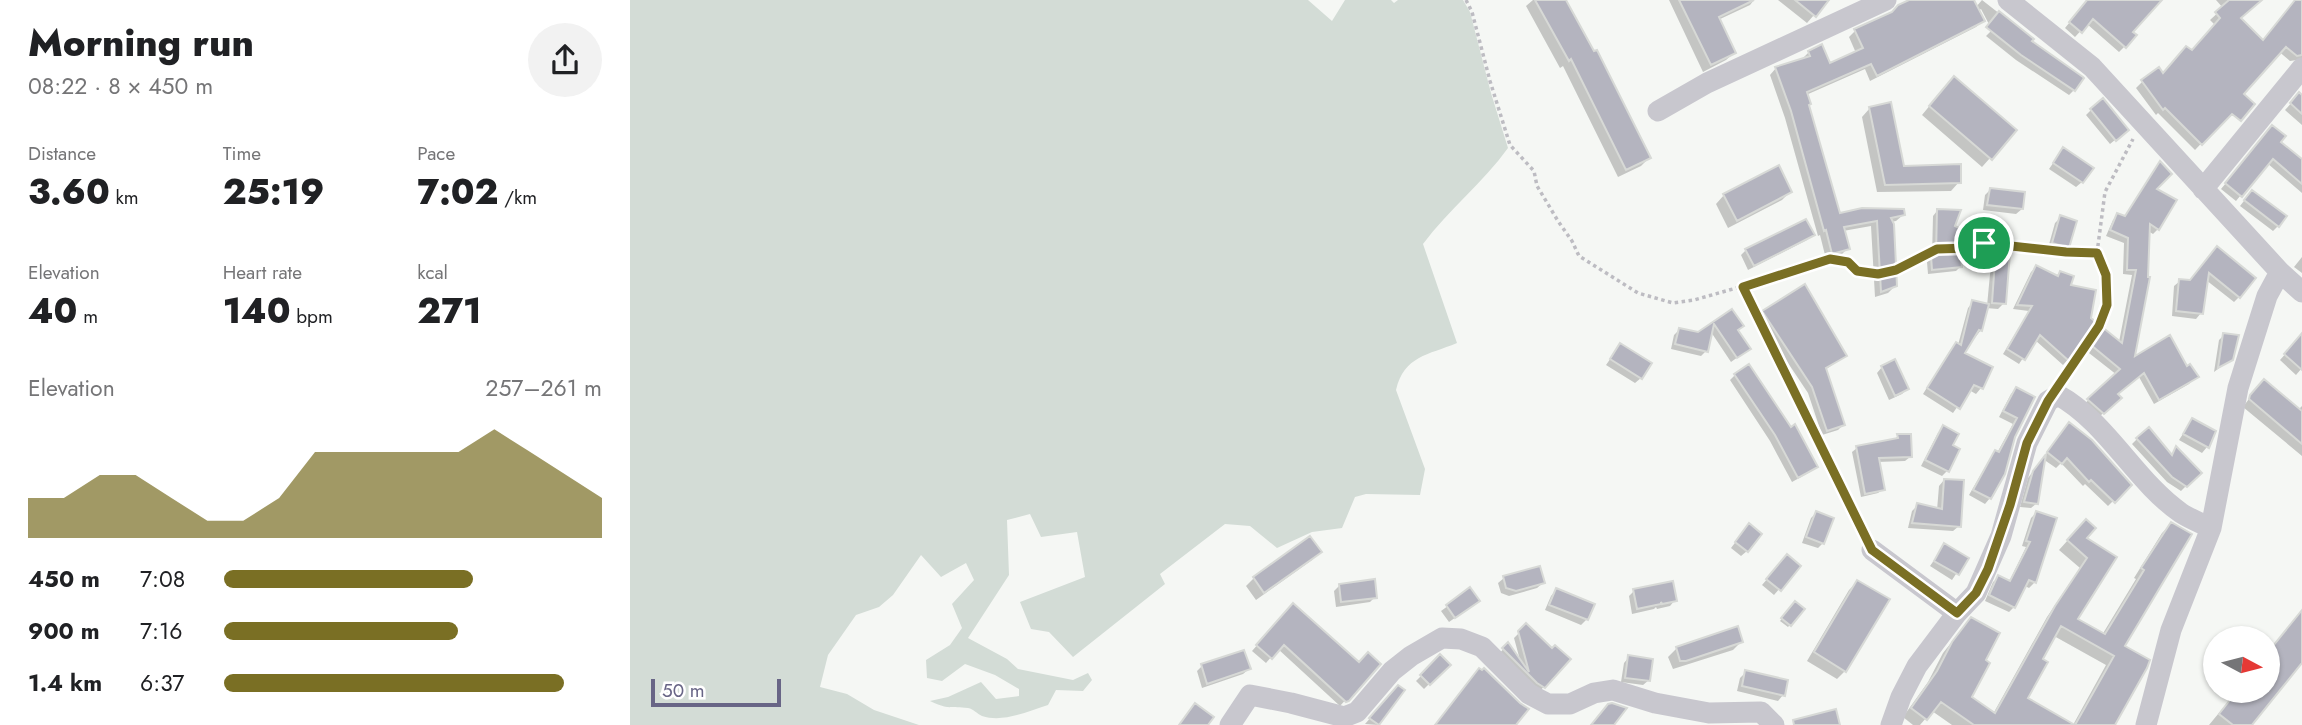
<!DOCTYPE html>
<meta charset="utf-8">
<style>
body{margin:0;font-family:Jost,sans-serif;background:#f2f2f2;color:#202124;height:100vh;display:flex;flex-direction:column;font-size:26px;white-space:nowrap}
*{box-sizing:border-box;margin:0}
p{font-size:23px;color:#757577}
.icon{flex:none;width:38px;height:38px;fill:none;stroke:currentColor;stroke-width:2;stroke-linecap:round;stroke-linejoin:round}
.map{position:relative;flex:1;overflow:hidden}
.drawer{display:flex;flex-direction:column;background:#fff;width:630px}
.drawer>*{flex:none}
.needle{width:46px;rotate:97deg}
.tools{position:absolute;left:1573px;top:626px;display:grid;gap:14px}
.tools a{display:grid;place-items:center;width:77px;height:77px;border-radius:50%;background:#fff;box-shadow:0 2px 5px #0004;font-size:35px}
.scale{position:absolute;left:21px;bottom:18px;width:130px;box-sizing:border-box;padding-left:7px;border:4px solid #686586;border-top:0;font-size:19px;line-height:24px;white-space:nowrap;color:#686586;-webkit-text-stroke:5px #fff;paint-order:stroke}
.pin{position:absolute;display:grid;place-items:center;width:60px;height:60px;color:#fff;margin:-30px;border:4px solid #fff;border-radius:50%;box-shadow:0 2px 7px #0007}
.round{display:grid;place-items:center;flex:none;width:74px;height:74px;border-radius:37px;background:#f2f2f2}
.head{display:flex;align-items:center;justify-content:space-between;height:119px;padding:0 28px}
h1{font-size:38px;font-weight:800;line-height:52px}
.figures{display:grid;grid-template-columns:repeat(3,1fr);gap:10px;height:119px;padding:7px 28px}
.figures div{display:grid;align-content:center}
.figures b{font-size:35px;font-weight:800}
.figures small{font-size:19px;font-weight:400}
.figures p{font-size:19px}
.chart{height:196px;padding:14px 28px}
.chart p{display:flex;justify-content:space-between}
.chart svg{width:100%;height:126px;margin-top:7px;fill:#7a6f24;opacity:.7}
ul{padding:0 28px;list-style:none;font-size:23px}
li{display:grid;grid-template-columns:112px 84px 1fr;align-items:center;height:52px}
li i{height:18px;border-radius:9px;background:#7a6f24}
main{display:flex;flex:1;min-height:0}
.map>svg:first-child{display:block}
.green{fill:#d3dcd6}
.shadow{fill:#0003}
.building{fill:#b4b4bf;stroke:#d7d9d6;stroke-width:2;fill-rule:evenodd}
.lines{fill:none;stroke-linecap:round;stroke-linejoin:round}
.path{stroke:#bdbcc2;stroke-width:3.5;stroke-dasharray:3.5 3.5;stroke-linecap:butt}
.street{stroke:#c8c7ce;stroke-width:21}
.route-casing{stroke:#fff;stroke-width:14}
.route{stroke:#7a6f24;stroke-width:9}
</style>
<main>
<section class="drawer">
<div class="head"><div><h1>Morning run</h1><p>08:22 · 8 × 450 m</p></div><a class="round"><svg class="icon" aria-label="share" viewBox="0 0 24 24"><path d="M12 15V3M7 8l5-5 5 5M5 13v7h14v-7"/></svg></a></div>
<div class="figures">
<div><p>Distance</p><b>3.60<small> km</small></b></div>
<div><p>Time</p><b>25:19</b></div>
<div><p>Pace</p><b>7:02<small> /km</small></b></div>
</div>
<div class="figures">
<div><p>Elevation</p><b>40<small> m</small></b></div>
<div><p>Heart rate</p><b>140<small> bpm</small></b></div>
<div><p>kcal</p><b>271</b></div>
</div>
<div class="chart"><p><span>Elevation</span>257–261 m</p>
<svg viewBox="0 0 160 44" preserveAspectRatio="none"><path d="M0 44V30L10 30L20 22L30 22L40 30L50 38L60 38L70 30L80 14L90 14L100 14L110 14L120 14L130 6L140 14L150 22L160 30V44z"/></svg>
</div>
<ul>
<li><b>450 m</b>7:08<i style="width:66%"></i></li>
<li><b>900 m</b>7:16<i style="width:62%"></i></li>
<li><b>1.4 km</b>6:37<i style="width:90%"></i></li>
</ul>
</section>
<div class="map">
<svg width="1672" height="725" viewBox="0 0 1672 725">
<rect width="100%" height="100%" fill="#f5f7f4"/>
<path class="green" d="M0 0H678L702 21 715 0H761L764 3 768 0H833L840 12 861 93 878 148C853 183 819 209 793 244L827 343C798 355 774 356 766 390L795 469 790 495 736 494 725 497 712 528 682 532 647 548 620 526 595 524 530 574 535 584 443 657 419 632 401 629 390 602 455 577 447 532 411 537 400 514 377 520 379 575 338 638 377 659 388 669 443 680 458 673 462 680 453 691 426 690 418 705C398 711 374 723 352 716 347 714 344 709 338 708 321 706 318 710 300 701L318 697 351 682 366 699 389 696V689L365 675 335 664 312 681 297 678 296 660 320 645 332 628 322 604 344 580 336 563 311 577 291 555 263 595 249 607 226 615 198 655 190 687 217 694 244 710 289 725H0Z"/>
<path class="shadow" d="M903 0H934L1019 158 1011 166 988 177 933 66 930 68 896 6Z
M1039 0H1124L1120 5 1088 20 1104 53 1096 60 1073 72Z
M1148 0H1197L1177 23Z
M1283 0H1328L1346 7 1352 0 1402 39 1400 42 1444 90 1439 95 1386 60 1356 36 1362 30 1351 9 1348 11 1353 21 1346 27 1240 81 1235 69 1176 95 1177 106 1209 215H1273L1266 221 1261 222 1265 286 1258 293 1245 297 1241 226 1213 231 1218 248 1211 255 1196 259 1190 235 1188 236 1155 118 1140 75 1146 68 1172 59 1179 52 1199 65 1226 53 1219 37 1226 30 1261 14Z
M1458 0H1530L1501 32 1494 47 1489 52 1457 24 1445 37 1435 28Z
M1586 0H1631L1609 18 1611 94 1607 106 1565 150 1528 113 1526 115 1506 88 1513 81 1532 75 1562 52 1585 25 1580 20 1593 8Z
M1667 0 1672 1V63L1667 60 1660 61 1634 39Z
M1316 86 1385 130 1352 167 1292 115Z
M1672 97V125L1655 110 1663 101Z
M1240 108 1273 167 1329 182 1321 191 1247 192 1232 117Z
M1461 110 1491 135 1480 144 1456 115Z
M1633 138 1672 161V193L1637 163 1606 201 1591 189Z
M1433 149 1452 182 1446 187 1419 169Z
M1530 163 1525 189 1528 229 1523 234 1518 231 1503 359 1564 378 1559 384 1524 404 1509 377 1486 394 1489 398 1468 418 1453 405 1487 375 1450 346 1433 365 1405 340 1389 364 1373 354 1399 311 1383 309 1401 272 1406 267 1426 277 1430 273 1459 319 1489 342 1502 275 1493 274 1494 243 1476 236 1483 220 1488 215 1494 217Z
M1360 190 1392 209 1386 214 1353 210 1355 195Z
M1160 192 1152 200 1098 228 1086 204 1094 195Z
M1617 197 1648 226 1643 231 1610 206Z
M1307 211 1322 227 1333 246 1329 250 1331 266 1326 271 1298 274 1297 262 1302 257 1303 216Z
M1431 217 1438 247 1432 253 1418 248 1425 223Z
M1182 235 1177 240 1118 270 1111 255 1116 250Z
M1367 248 1374 303 1368 309 1356 308 1351 330 1332 354 1361 368 1351 388 1346 394 1339 390 1323 413 1293 394 1321 349 1326 344 1328 345 1338 308 1343 302 1357 306 1362 253Z
M1582 254 1609 297 1604 302 1576 280 1571 313 1566 319 1542 316 1544 286 1550 281 1560 282Z
M1672 257V273L1664 267Z
M1175 287 1215 356 1195 370 1213 425 1208 430 1192 435 1178 393 1128 318Z
M1101 311 1107 330 1119 349 1101 362 1081 332 1076 351 1071 356 1041 349 1044 335 1049 330 1068 334Z
M1594 335 1601 359 1584 372 1589 340Z
M1672 335V368L1666 375 1650 360Z
M990 345 1011 378 1005 383 976 365Z
M1252 367 1277 389 1272 394 1259 400 1247 373Z
M1105 375 1186 466 1180 472 1162 482 1140 441 1100 380Z
M1627 388 1668 410 1672 406V456L1613 407Z
M1386 389 1403 398 1384 437 1360 498 1355 504 1339 495 1361 457 1367 453 1383 424 1369 417 1381 394Z
M1562 420 1584 432 1577 447 1572 453 1549 440Z
M1313 428 1320 446 1328 450 1317 471 1312 476 1291 466 1308 433Z
M1434 430 1499 485 1478 506 1455 484 1453 486 1431 463 1426 468 1413 459 1407 503 1401 508 1390 507 1398 478Z
M1268 436 1280 457 1275 461 1247 462 1253 489 1248 493 1231 497 1222 452 1227 448 1263 441Z
M1507 439 1540 456 1546 449 1569 473 1551 491 1537 482 1502 444Z
M1314 480 1329 526 1323 531 1278 528 1282 511 1288 505 1307 510 1309 486Z
M1186 513 1193 543 1188 548 1172 543 1181 518Z
M1406 513 1425 519 1404 583 1399 588 1395 586 1384 607 1379 612 1355 601 1363 582 1369 577 1379 582 1396 547 1392 546 1401 518Z
M1541 524 1493 646 1483 725H1443L1476 665 1424 636 1410 660 1396 699 1442 725H1322L1302 711 1290 725H1283L1273 717 1298 682 1313 653 1332 629 1353 661 1340 698 1363 714 1417 617 1450 568 1429 550 1447 530 1455 538 1485 558 1445 619 1472 635 1506 579 1504 578 1532 533Z
M1114 531 1117 551 1111 556 1101 548Z
M1314 546 1336 559 1322 580 1300 566Z
M690 552 682 560 626 600 616 586 624 578Z
M1152 562 1169 566 1144 595 1132 585Z
M874 578 913 583 907 588 879 596 871 593 868 583Z
M1227 582 1215 671 1207 679 1177 661 1219 590Z
M710 585 745 597 740 602 706 607 704 591Z
M840 590 842 606 819 622 811 611Z
M926 590 957 619 951 625 915 610 921 596Z
M1004 591 1045 600 1040 606 1027 609 1026 607 1024 609 1002 614 999 596Z
M1165 603 1173 609 1158 627 1150 621Z
M658 610 729 664H748L710 706 648 649 636 663 622 651Z
M894 628 922 650 939 659 909 692 868 655 878 644 890 660 884 638Z
M1111 642 1103 650 1043 669 1038 657 1047 648Z
M1638 652 1672 660 1620 725H1579L1607 691H1638Z
M810 657 818 665 794 689 786 681Z
M999 657 1019 680 1013 685 991 682 994 663Z
M572 666 619 669 613 674 572 688 567 671Z
M1116 672 1153 695 1148 701 1107 691 1110 678Z
M772 690 749 725 735 724 763 692Z"/>
<path class="building" d="M905 0H936L964 51 967 50 1021 158 996 170 941 59 939 61Z
M1049 0H1124L1089 17 1106 53 1081 65Z
M1165 0H1199L1186 17Z
M1279 0H1344L1355 21 1247 76 1241 64 1177 92 1181 104 1179 105 1210 213 1232 208 1274 209 1275 215 1261 218 1264 224 1267 286 1251 292 1247 221 1214 227 1220 249 1202 254 1196 230 1194 231 1161 111 1145 67 1180 56 1178 51 1192 44 1200 63 1233 48 1224 29 1262 12 1268 5Z
M1457 0H1532L1503 32 1507 35 1496 48 1463 19 1452 33 1439 22Z
M1599 0H1632L1611 18 1633 40 1665 0H1672V55L1667 56 1656 47 1614 94 1625 104 1611 121 1602 114 1572 145 1535 108 1533 110 1511 80 1529 67 1533 73 1556 46 1562 50 1590 18 1585 12Z
M1369 11 1404 39 1402 41 1453 77 1454 78 1445 91 1391 55 1356 27Z
M1324 76 1387 130 1362 160 1299 106Z
M1669 92 1672 95V114L1660 103Z
M1473 98 1499 130 1486 141 1460 109Z
M1261 102 1274 166 1331 164V183L1255 185 1239 107Z
M1642 125 1656 136 1651 142 1672 159V184L1643 159 1612 197 1595 183Z
M1433 147 1464 168 1453 183 1423 163Z
M1530 161 1542 174 1527 189 1547 200 1529 230 1520 224 1518 277H1520L1505 356 1540 335 1557 366 1560 364 1569 377 1529 400 1514 373 1488 394 1492 398 1474 414 1457 399 1490 369 1456 341 1439 361 1410 335 1395 360 1377 349 1402 306 1387 305 1406 265 1428 276 1430 271 1444 276 1441 285 1466 290 1461 318 1492 343 1506 270H1497L1498 238 1480 230 1487 213 1495 216Z
M1149 165 1162 192 1107 221 1093 194Z
M1360 188 1395 192 1393 209 1357 205Z
M1622 190 1657 216 1649 227 1614 200Z
M1307 209 1331 210 1325 226 1335 231V246H1330L1332 267 1302 270 1301 256 1306 255Z
M1430 215 1447 221 1439 248 1422 243Z
M1176 219 1185 235 1124 266 1115 249Z
M1366 246 1380 253 1376 304 1362 303Z
M1587 246 1626 278 1610 298 1579 273 1573 314 1546 311 1549 279 1560 280Z
M1175 284 1217 356 1196 368 1215 425 1197 431 1182 387 1132 311Z
M1342 300 1359 304 1352 331 1349 330 1335 353 1363 367 1353 389 1344 385 1330 409 1297 388 1326 342 1331 345Z
M1102 309 1114 326 1108 330 1121 349 1107 358 1084 324 1078 352 1045 344 1049 328 1068 332Z
M1593 333 1609 335 1603 360 1588 368Z
M1672 333V370L1654 354Z
M990 343 1022 363 1012 379 980 359Z
M1265 359 1279 389 1265 396 1251 366Z
M1119 364 1161 427 1165 424 1188 467 1168 478 1145 435 1104 374Z
M1634 379 1672 411V444L1619 399 1620 395Z
M1386 387 1405 397 1385 437 1375 474 1361 499 1343 490 1365 450 1369 452 1387 418 1373 411Z
M1562 418 1586 431 1579 448 1553 434Z
M1439 422 1462 440 1502 485 1485 503 1461 480 1459 482 1437 458 1432 464 1417 452Z
M1313 425 1329 434 1323 445 1330 449 1319 472 1295 460Z
M1519 427 1542 455 1546 446 1572 473 1557 487 1542 477 1506 438Z
M1267 434H1281L1282 457 1249 458 1255 490 1235 494 1226 446 1268 438Z
M1416 454 1408 504 1394 502 1403 471Z
M1314 479 1334 480 1331 527 1282 523 1287 503 1312 509Z
M1186 511 1204 518 1194 544 1176 537Z
M1406 511 1427 518 1406 583 1399 580 1385 608 1359 595 1368 575 1380 581 1400 542 1396 541Z
M1456 519 1466 528 1457 538 1487 557 1448 619 1475 634 1514 570 1511 568 1541 522 1562 534 1495 646 1520 660 1517 668 1485 725H1344L1311 702 1297 720 1281 708 1307 671 1322 642 1341 617 1370 633 1356 660 1360 663 1342 697 1365 713 1425 606 1457 558 1437 540ZM1431 626 1484 656 1445 725 1398 698 1418 662 1413 659Z
M1119 523 1132 534 1118 552 1105 542Z
M680 536 692 552 634 593 623 577Z
M1314 543 1339 558 1329 575 1304 561Z
M1157 554 1171 566 1151 591 1136 579Z
M910 566 915 583 886 591 876 588 873 576Z
M745 579 747 598 711 602 709 584Z
M1227 580 1260 599 1216 672 1184 652Z
M1043 581 1047 601 1032 604 1031 602V604L1007 609 1003 589Z
M840 587 850 601 825 618 816 605Z
M926 588 965 604 958 620 919 605Z
M1165 601 1175 609 1161 626 1151 618Z
M663 603 729 662 738 652 751 664 719 701 716 702 654 645 642 659 626 645Z
M1672 610V663L1622 725H1603L1589 714 1607 691H1638V652Z
M896 623 922 648 925 645 941 659 915 688 907 683 872 648 878 642 899 672 888 631Z
M1108 626 1113 642 1056 661H1050L1046 647Z
M614 650 621 669 577 684 571 664Z
M810 654 821 665 800 685 790 675Z
M998 655 1023 659 1020 681 995 678Z
M849 668 852 670 854 668 890 703 899 709 886 725H805Z
M1115 670 1158 680 1155 696 1112 686Z
M768 685 775 690 749 725 739 718Z
M565 703 584 717 578 725H549Z
M982 703 997 708 984 725H961L978 704Z
M1206 709 1210 725H1164L1163 720Z"/>
<g class="lines">
<path class="path" d="M836 0 842 12 860 81 880 145 904 171 907 186 928 221 942 241 949 256 1008 293 1043 303 1064 300 1138 279 1200 259 1218 262 1227 271 1249 274 1266 270 1283 263 1307 249 1340 248 1354 242 1436 252 1467 253
M1113 287 1234 533
M1433 379 1469 326 1477 305 1476 275 1467 253 1475 192 1503 139"/>
<path class="street" d="M1378 0 1462 67 1650 272 1672 292
M1028 111 1077 83 1256 0
M1573 189 1672 68
M1242 550 1327 613
M600 725 620 695 661 703 714 717 727 712 762 671 781 656 812 638 831 639 852 647 899 694 918 704H940L964 693 983 690 1025 703 1079 713 1131 712 1144 725
M1261 725 1271 697 1287 666 1327 613 1346 593 1371 536 1397 443 1418 401 1428 395C1477 422 1505 481 1551 513 1560 519 1571 523 1581 528
M1516 725 1541 630 1581 528 1608 388 1637 296 1650 272"/>
</g>
<g class="lines">
<defs>
<path id="route" d="M1354 243 1436 252 1467 253 1476 275 1477 305 1469 326 1418 401 1397 443 1380 505 1358 569 1346 593 1327 613 1242 550 1113 287 1200 259 1218 262 1227 271 1248 274 1266 270 1307 249 1340 248Z"/>
</defs>
<use href="#route" class="route-casing"/>
<use href="#route" class="route"/>
</g>
</svg>
<div class="tools">
<a><svg class="needle" viewBox="-14 -14 28 28"><path d="M0-13l5 13h-10z" fill="#e53935"/><path d="M0 13l5-13h-10z" fill="#757577"/></svg></a>
</div>
<div class="scale">50 m</div>
<div class="pin" style="left:1354px;top:243px;background:#1e9e55"><svg class="icon" aria-label="arrive" viewBox="0 0 24 24"><path d="M6 21V4h12l-3 4 3 4H6"/></svg></div>
</div>
</main>
